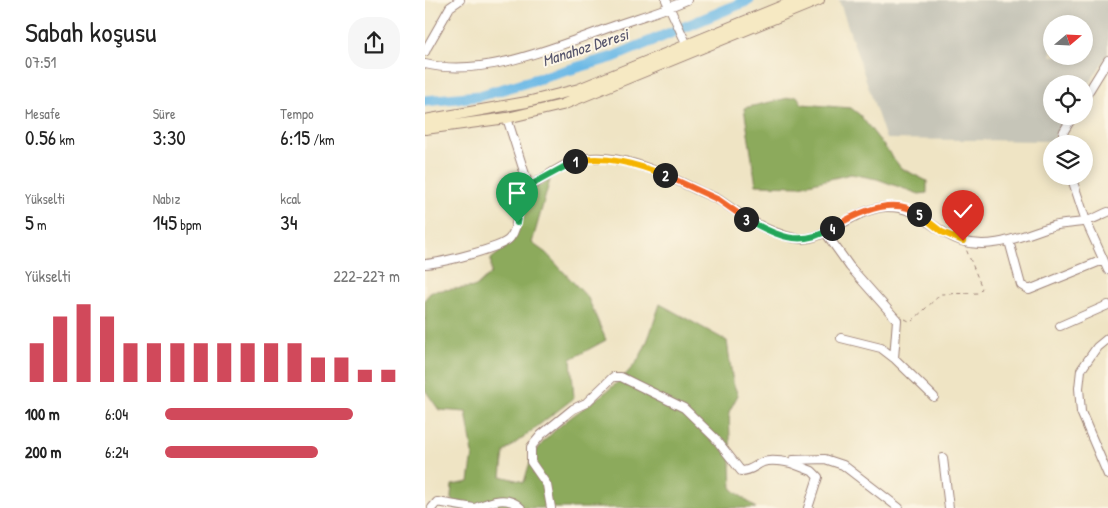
<!DOCTYPE html>
<html lang="tr">
<meta charset="utf-8">
<style>
body{margin:0;font-family:"Patrick Hand",sans-serif;background:#f6f6f6;color:#222;height:100vh;display:flex;flex-direction:column;font-size:19px;white-space:nowrap}
*{box-sizing:border-box;margin:0}
p{font-size:16px;color:#767676}
.icon{flex:none;width:28px;height:28px;fill:none;stroke:currentColor;stroke-width:2;stroke-linecap:round;stroke-linejoin:round}
.map{position:relative;flex:1;overflow:hidden}
.panel{display:flex;flex-direction:column;background:#fff;width:425px}
.panel>*{flex:none}
.needle{width:32px;rotate:71deg}
.fabs{position:absolute;left:618px;top:15px;display:grid;gap:10px}
.fabs a{display:grid;place-items:center;width:50px;height:50px;border-radius:50%;background:#fff;box-shadow:0 2px 12px #0003;font-size:25px}
.pin{position:absolute;display:grid;place-items:center;width:42px;height:42px;color:#fff;margin:-51px -21px;border-radius:50% 50% 50% 0;rotate:-45deg;box-shadow:0 0 5px #0007}
.pin .icon{rotate:45deg}
.km{position:absolute;width:25px;height:25px;margin:-12px;border-radius:50%;background:#222;color:#fff;font-size:14px;line-height:25px;text-align:center}
.round{display:grid;place-items:center;flex:none;width:52px;height:52px;border-radius:20px;background:#f6f6f6}
.overview{display:flex;align-items:center;justify-content:space-between;height:85px;padding:0 25px}
h1{font-size:28px;font-weight:600;line-height:38px}
.metrics{display:grid;grid-template-columns:repeat(3,1fr);gap:8px;height:85px;padding:5px 25px}
.metrics div{display:grid;align-content:center}
.metrics b{font-size:21px;font-weight:600}
.metrics small{font-size:14px;font-weight:400}
.metrics p{font-size:14px}
.chart{height:140px;padding:10px 25px}
.chart p{display:flex;justify-content:space-between}
.chart svg{width:100%;height:90px;margin-top:5px;stroke:#d1495b;stroke-width:6}
ul{padding:0 25px;list-style:none;font-size:16px}
li{display:grid;grid-template-columns:80px 60px 1fr;align-items:center;height:38px}
li i{height:12px;border-radius:6px;background:#d1495b}
main{display:flex;flex:1;min-height:0}
.map>svg:first-child{display:block}
.industrial{fill:#c6c5b8;fill-rule:evenodd}
.forest{fill:#8caa5c;stroke:#6b6444}
.lines{fill:none;stroke-linecap:round;stroke-linejoin:round}
.river{stroke:#6cb9e6;stroke-width:11}
.minor-casing{stroke:#9c8278;stroke-width:10}
.tertiary-casing{stroke:#9c8278;stroke-width:11}
.secondary-casing{stroke:#9c8278;stroke-width:12}
.path{stroke:#9c8278;stroke-width:1;stroke-dasharray:4 4;stroke-linecap:butt}
.minor{stroke:#fff;stroke-width:8}
.tertiary{stroke:#fff;stroke-width:9}
.secondary{stroke:#f6e9c3;stroke-width:10}
.split-1-casing{stroke:#fff;stroke-width:10}
.split-2-casing{stroke:#fff;stroke-width:10}
.split-3-casing{stroke:#fff;stroke-width:10}
.split-4-casing{stroke:#fff;stroke-width:10}
.split-5-casing{stroke:#fff;stroke-width:10}
.split-6-casing{stroke:#fff;stroke-width:10}
.split-1{stroke:#22a559;stroke-width:6}
.split-2{stroke:#f5b400;stroke-width:6}
.split-3{stroke:#f0652b;stroke-width:6}
.split-4{stroke:#22a559;stroke-width:6}
.split-5{stroke:#f0652b;stroke-width:6}
.split-6{stroke:#f5b400;stroke-width:6}
.labels{text-anchor:middle;dominant-baseline:central;stroke-width:4;stroke-linejoin:round;paint-order:stroke}
.water-label{font-size:16px;font-style:italic;fill:#56556c;stroke:#fcf5e5}
</style>
<main>
<section class="panel">
<div class="overview"><div><h1>Sabah koşusu</h1><p>07:51</p></div><a class="round"><svg class="icon" aria-label="share" viewBox="0 0 24 24"><path d="M12 15V3M7 8l5-5 5 5M5 13v7h14v-7"/></svg></a></div>
<div class="metrics">
<div><p>Mesafe</p><b>0.56<small> km</small></b></div>
<div><p>Süre</p><b>3:30</b></div>
<div><p>Tempo</p><b>6:15<small> /km</small></b></div>
</div>
<div class="metrics">
<div><p>Yükselti</p><b>5<small> m</small></b></div>
<div><p>Nabız</p><b>145<small> bpm</small></b></div>
<div><p>kcal</p><b>34</b></div>
</div>
<div class="chart"><p><span>Yükselti</span>222–227 m</p>
<svg viewBox="0 0 160 44" preserveAspectRatio="none"><path d="M5 44V25M15 44V12M25 44V6M35 44V12M45 44V25M55 44V25M65 44V25M75 44V25M85 44V25M95 44V25M105 44V25M115 44V25M125 44V32M135 44V32M145 44V38M155 44V38"/></svg>
</div>
<ul>
<li><b>100 m</b>6:04<i style="width:80%"></i></li>
<li><b>200 m</b>6:24<i style="width:65%"></i></li>
</ul>
</section>
<div class="map">
<svg width="683" height="508" viewBox="0 0 683 508">
<rect width="100%" height="100%" fill="#fcf5e5"/>
<filter id="ink" filterUnits="userSpaceOnUse"><feTurbulence type="fractalNoise" baseFrequency=".02" numOctaves="2"/><feDisplacementMap in="SourceGraphic" scale="10" xChannelSelector="R" yChannelSelector="G"/><feConvolveMatrix kernelMatrix="1 2 1 2 8 2 1 2 1" color-interpolation-filters="sRGB"/></filter>
<filter id="wash" filterUnits="userSpaceOnUse"><feTurbulence type="fractalNoise" baseFrequency=".0096" numOctaves="4" result="noise"/><feDisplacementMap in="SourceGraphic" scale="20" xChannelSelector="R" yChannelSelector="G"/><feGaussianBlur stdDeviation="1.12" result="paint"/><feColorMatrix in="noise" values="0 0 0 0 0 0 0 0 0 0 0 0 0 0 0 0 0 1.4 0 .05"/><feComposite in="paint" operator="in"/></filter>
<g filter="url(#wash)">
<rect width="100%" height="100%" fill="#efe4c4"/>
<path class="industrial" d="M414 0H683V54L659 92V84H626V116H643L627 141 461 139ZM626 24H659V56H626Z"/>
<path class="forest" d="M372 96 377 104 426 108 435 115 476 168 502 181V193L494 194 452 179 426 174 375 186 331 185 319 108Z
M125 180 107 243 121 253 163 298 181 340 146 359 149 398 79 452 76 476 99 482C102 473 104 461 110 453 136 414 185 399 212 361 222 347 229 321 235 304L302 341 308 383 313 395 304 412 307 489 331 508H31L26 496 27 485 44 482 48 454 41 412 14 410 0 390V299L7 291 51 287 66 273V259L87 242 105 190Z"/>
<g class="lines">
<path class="river" d="M0 101 54 96 188 57 324 0"/>
</g>
</g>
<g filter="url(#ink)">
<g class="lines">
<defs>
<path id="minor" d="M241 0 262 45
M0 51 25 7 35 0
M0 64C60 78 129 47 186 27 211 18 237 11 262 0
M659 99 683 60
M82 118 104 187C119 179 133 166 150 161 188 149 238 173 272 190 279 194 289 196 296 201 319 217 341 232 369 238 397 245 427 209 460 207 495 205 506 231 537 241 568 251 599 234 628 226 639 223 651 224 662 221 669 219 676 215 683 212
M635 144 639 131 648 116
M646 176 661 221 683 270
M400 232 425 267 472 320 469 358 509 397
M584 241 596 285 604 290 678 260
M0 264C14 263 78 248 85 238 93 228 92 215 95 204 97 198 101 192 104 187
M635 326 683 305
M416 338 456 348 469 358
M683 338 672 347 656 370 654 388 656 412 683 475
M518 458 524 508
M7 508 12 502 49 508
M50 508C66 501 83 495 96 508
M126 508 122 485 106 462V447L116 435 148 409 161 403 188 377H196L259 408 290 438 316 471C326 471 329 466 338 462 347 459 357 461 366 463
M383 508 393 477 387 471 366 463 368 460 400 459 418 465 474 508"/>
<path id="tertiary" d="M0 49V51"/>
<path id="secondary" d="M0 120 102 102 154 89 372 0
M0 129 82 118 137 105 394 0"/>
</defs>
<use href="#minor" class="minor-casing"/>
<use href="#tertiary" class="tertiary-casing"/>
<use href="#secondary" class="secondary-casing"/>
<path class="path" d="M480 319 486 322 516 294 554 293 557 288 541 249"/>
<use href="#minor" class="minor"/>
<use href="#tertiary" class="tertiary"/>
<use href="#secondary" class="secondary"/>
</g>
</g>
<g class="lines" filter="url(#ink)">
<defs>
<path id="split-1" d="M92 223 96 202 104 186 150 161"/>
<path id="split-2" d="M150 161C181 155 211 164 240 175"/>
<path id="split-3" d="M240 175 294 200 321 219"/>
<path id="split-4" d="M321 219C351 236 376 248 407 228"/>
<path id="split-5" d="M407 228C430 214 469 195 494 214"/>
<path id="split-6" d="M494 214 517 232 538 241"/>
</defs>
<use href="#split-1" class="split-1-casing"/>
<use href="#split-2" class="split-2-casing"/>
<use href="#split-3" class="split-3-casing"/>
<use href="#split-4" class="split-4-casing"/>
<use href="#split-5" class="split-5-casing"/>
<use href="#split-6" class="split-6-casing"/>
<use href="#split-1" class="split-1"/>
<use href="#split-2" class="split-2"/>
<use href="#split-3" class="split-3"/>
<use href="#split-4" class="split-4"/>
<use href="#split-5" class="split-5"/>
<use href="#split-6" class="split-6"/>
</g>
<g class="labels">
<g class="water-label">
<text transform="translate(160 47) rotate(-18)">Manahoz Deresi</text>
</g>
</g>
</svg>
<div class="fabs">
<a><svg class="needle" viewBox="-14 -14 28 28"><path d="M0-13l5 13h-10z" fill="#e53935"/><path d="M0 13l5-13h-10z" fill="#767676"/></svg></a>
<a><svg class="icon" aria-label="locate" viewBox="0 0 24 24"><circle cx="12" cy="12" r="6"/><path d="M12 2v4M12 18v4M2 12h4M18 12h4"/></svg></a>
<a><svg class="icon" aria-label="layers" viewBox="0 0 24 24"><path d="M12 4l9 5-9 5-9-5zM3 14l9 5 9-5"/></svg></a>
</div>
<div class="pin" style="left:92px;top:223px;background:#1e9e55"><svg class="icon" aria-label="arrive" viewBox="0 0 24 24"><path d="M6 21V4h12l-3 4 3 4H6"/></svg></div>
<div class="pin" style="left:538px;top:241px;background:#d93025"><svg class="icon" aria-label="check" viewBox="0 0 24 24"><path d="M5 12l5 5 9-10"/></svg></div>
<b class="km" style="left:150px;top:161px">1</b>
<b class="km" style="left:240px;top:175px">2</b>
<b class="km" style="left:321px;top:219px">3</b>
<b class="km" style="left:407px;top:228px">4</b>
<b class="km" style="left:494px;top:214px">5</b>
</div>
</main>
